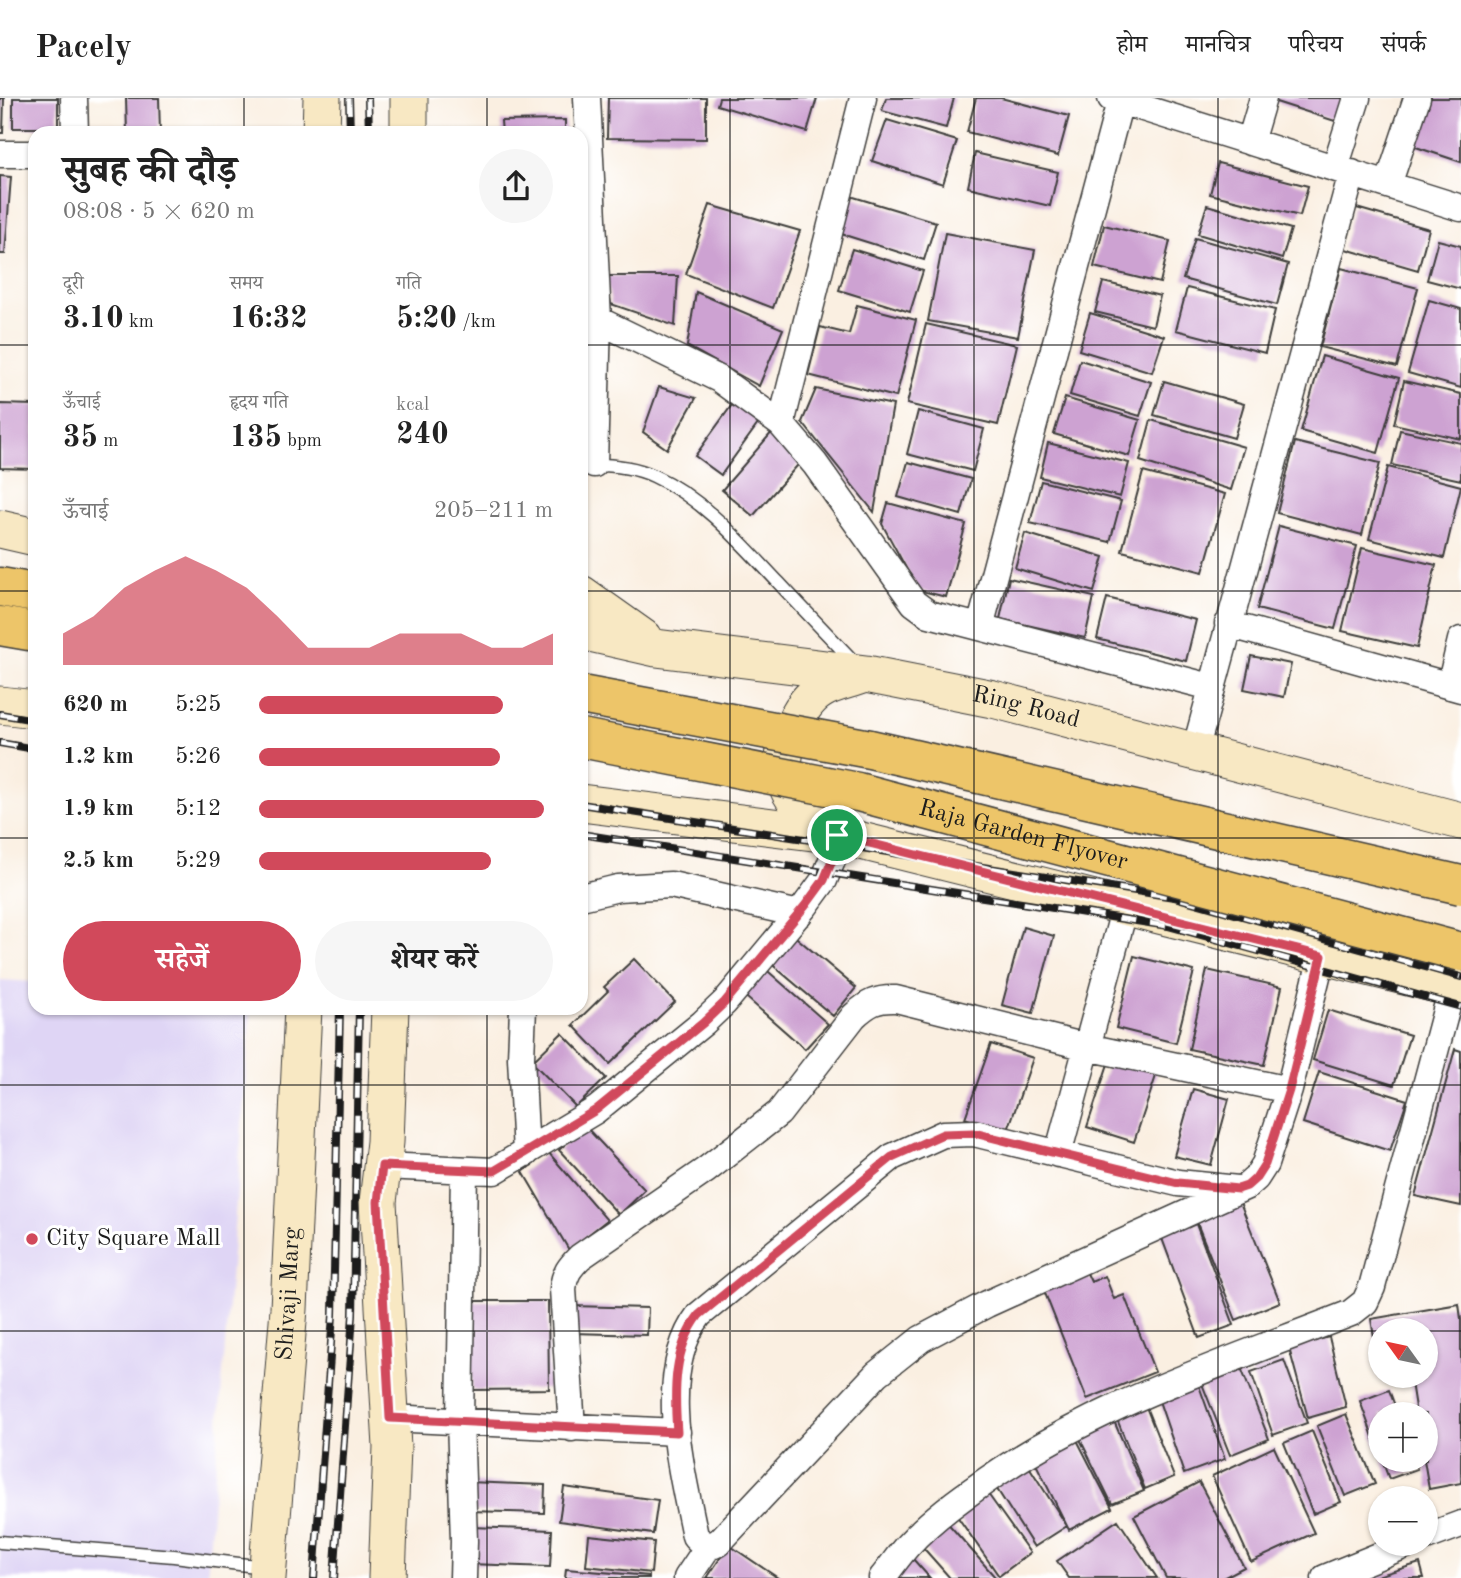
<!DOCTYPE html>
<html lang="hi">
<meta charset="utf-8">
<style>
body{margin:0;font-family:"Old Standard TT","Noto Serif Devanagari",serif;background:#f6f6f6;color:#222;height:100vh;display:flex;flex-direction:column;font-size:26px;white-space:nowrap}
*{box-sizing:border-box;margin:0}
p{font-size:23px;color:#767676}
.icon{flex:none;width:38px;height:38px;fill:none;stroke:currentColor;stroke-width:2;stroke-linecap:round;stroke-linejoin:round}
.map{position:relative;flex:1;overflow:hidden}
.panel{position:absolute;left:28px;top:28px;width:560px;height:889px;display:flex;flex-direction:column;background:#fff;border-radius:21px;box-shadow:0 2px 5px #0004}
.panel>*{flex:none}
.needle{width:46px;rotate:303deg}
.tools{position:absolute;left:1368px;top:1220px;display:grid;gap:14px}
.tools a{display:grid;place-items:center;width:70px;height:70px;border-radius:50%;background:#fff;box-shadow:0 2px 5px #0004;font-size:35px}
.pin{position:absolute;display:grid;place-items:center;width:60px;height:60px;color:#fff;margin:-30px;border:4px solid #fff;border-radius:50%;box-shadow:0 2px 7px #0007}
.round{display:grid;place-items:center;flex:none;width:74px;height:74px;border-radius:37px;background:#f6f6f6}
.summary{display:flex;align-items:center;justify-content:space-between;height:119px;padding:0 35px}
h1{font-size:38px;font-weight:700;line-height:52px}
.metrics{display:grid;grid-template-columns:repeat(3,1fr);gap:10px;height:119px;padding:7px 35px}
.metrics div{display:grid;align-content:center}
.metrics b{font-size:30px;font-weight:700}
.metrics small{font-size:19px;font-weight:400}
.metrics p{font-size:19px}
.chart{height:196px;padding:14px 35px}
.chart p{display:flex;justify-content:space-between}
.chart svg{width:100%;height:126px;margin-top:7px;fill:#d1495b;opacity:.7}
.primary-button{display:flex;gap:14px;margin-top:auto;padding:14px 35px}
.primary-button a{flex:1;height:80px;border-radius:42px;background:#d1495b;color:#fff;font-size:28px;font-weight:700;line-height:80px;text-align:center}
.primary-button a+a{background:#f6f6f6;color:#222}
ul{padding:0 35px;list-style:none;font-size:23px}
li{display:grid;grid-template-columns:112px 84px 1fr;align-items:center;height:52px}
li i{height:18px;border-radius:9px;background:#d1495b}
header{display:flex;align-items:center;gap:42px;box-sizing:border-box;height:98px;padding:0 35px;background:#fff;border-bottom:2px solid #e0e0e0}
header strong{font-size:33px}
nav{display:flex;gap:38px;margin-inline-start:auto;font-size:24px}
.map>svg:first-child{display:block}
.built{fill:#dfd5f5}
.building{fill:#cda2d2}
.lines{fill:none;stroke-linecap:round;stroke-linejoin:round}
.lane-casing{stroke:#3d3c3a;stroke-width:15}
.street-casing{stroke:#3d3c3a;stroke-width:29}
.secondary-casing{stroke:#3d3c3a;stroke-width:39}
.primary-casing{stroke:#3d3c3a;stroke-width:41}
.lane{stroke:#fff;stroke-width:12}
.street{stroke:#fff;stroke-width:26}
.secondary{stroke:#f8e8c3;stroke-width:37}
.primary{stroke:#edc569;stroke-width:38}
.rail-casing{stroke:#1c1c1c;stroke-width:8}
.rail{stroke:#fff;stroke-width:5;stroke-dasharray:16;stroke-linecap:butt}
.primary-bridge-casing{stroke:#3d3c3a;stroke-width:41;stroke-linecap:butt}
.primary-bridge{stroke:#edc569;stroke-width:38}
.route-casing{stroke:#fff;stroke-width:14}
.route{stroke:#d1495b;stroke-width:9}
.grid{fill:none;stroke:#1c1c1c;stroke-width:2;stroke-opacity:0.55}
.poi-dot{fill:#d1495b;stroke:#fff;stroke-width:2.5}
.labels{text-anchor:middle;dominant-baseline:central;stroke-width:6;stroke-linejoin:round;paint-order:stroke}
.street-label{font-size:24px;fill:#1c1c1c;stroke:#fff}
.poi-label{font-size:24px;fill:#1c1c1c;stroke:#fff;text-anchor:start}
</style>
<header>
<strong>Pacely</strong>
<nav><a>होम</a><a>मानचित्र</a><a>परिचय</a><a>संपर्क</a></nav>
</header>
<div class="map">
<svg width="1461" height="1480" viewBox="0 0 1461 1480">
<rect width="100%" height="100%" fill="#fff"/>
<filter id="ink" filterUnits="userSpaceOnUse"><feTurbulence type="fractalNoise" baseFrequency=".0143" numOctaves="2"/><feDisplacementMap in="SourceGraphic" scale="14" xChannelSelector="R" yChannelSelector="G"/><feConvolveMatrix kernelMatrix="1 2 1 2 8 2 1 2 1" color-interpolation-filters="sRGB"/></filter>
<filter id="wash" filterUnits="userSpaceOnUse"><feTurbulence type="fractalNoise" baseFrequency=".00686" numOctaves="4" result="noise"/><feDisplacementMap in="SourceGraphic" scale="28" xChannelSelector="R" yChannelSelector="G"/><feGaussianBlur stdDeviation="1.57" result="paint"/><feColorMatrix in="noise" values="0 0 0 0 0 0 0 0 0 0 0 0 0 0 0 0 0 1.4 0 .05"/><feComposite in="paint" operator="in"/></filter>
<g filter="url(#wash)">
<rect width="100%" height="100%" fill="#faefe1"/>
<path class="built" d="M0 882 35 884V910H251L207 1480H0Z"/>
<g id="blocks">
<path class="building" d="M0 0H4L3 35H0Z
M13 0H58V30H13Z
M126 0H159L160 35H127Z
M608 0H706V41L607 40Z
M719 0H817L807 34 717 7Z
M886 0H954L946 30 882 13Z
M976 0H1001L1069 18 1058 58 967 34Z
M1274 0H1346L1338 24 1273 3Z
M1426 0H1461V64L1410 47Z
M565 22V35H502L501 23Z
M887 22 957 43 943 86 872 63Z
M975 55 1058 74 1050 108 968 89Z
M1218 65 1308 88 1300 118 1210 96Z
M0 78 11 79 5 156H0Z
M847 97 936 124 924 162 835 134Z
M710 107 800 133 773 210 686 176Z
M1207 107 1291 131 1282 161 1198 136Z
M1353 109 1429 131 1418 172 1342 150Z
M1104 127 1170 143 1160 185 1094 169Z
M945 135 1035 152 1018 239 928 223Z
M1195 140 1288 166 1277 207 1183 181Z
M1438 142 1461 148V191L1427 182Z
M852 151 923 173 910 214 839 192Z
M1341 170 1418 190 1397 269 1320 249Z
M606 178H678L675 228 611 206Z
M1103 184 1160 198 1153 228 1095 214Z
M1187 190 1275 212 1265 255 1176 232Z
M696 194 783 231 759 288 687 248Z
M1429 202 1461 211V290L1408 275Z
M857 207 916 222 896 299 808 277 820 229 849 236Z
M1090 215 1164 238 1152 274 1079 252Z
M926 226 1017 247 998 327 907 306Z
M1322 258 1399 280 1378 355 1301 333Z
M1080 262 1151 284 1140 318 1070 297Z
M1164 283 1244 306 1234 340 1154 317Z
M1404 283 1461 296V341L1394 326Z
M659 289 696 300 667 351 643 334Z
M816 291 893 307 874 414 802 324Z
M737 300 763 319 721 377 695 358Z
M1065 300 1140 322 1129 358 1054 336Z
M0 306 35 307V371L0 370Z
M918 313 984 331 973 373 907 356Z
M1151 322 1244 349 1231 392 1140 363Z
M1400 332 1461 345V382L1392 367Z
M773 333 804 360 753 418 722 392Z
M1295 344 1380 365 1362 437 1277 415Z
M1048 345 1129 365 1120 399 1040 379Z
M908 364 971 381 961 417 898 399Z
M1388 369 1461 388 1444 460 1369 441Z
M1143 374 1225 396 1203 474 1122 453Z
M1041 383 1121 403 1110 444 1030 425Z
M888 405 966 426 946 499 918 492 882 426Z
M1279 428 1357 448 1335 531 1257 511Z
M1025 435 1104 459 1094 494 1015 470Z
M1362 450 1436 467 1417 550 1342 533Z
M1009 480 1094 499 1085 540 1000 521Z
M1107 500 1196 522 1186 563 1097 541Z
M1251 558 1291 566 1284 599 1244 591Z
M1023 829 1054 838 1033 915 1002 907Z
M791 835 856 890 833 918 768 863Z
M1134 858 1194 873 1176 945 1116 930Z
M634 861 675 904 610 966 573 927 608 893 604 889Z
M761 867 828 926 805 951 739 893Z
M1207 872 1282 889 1264 967 1189 951Z
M1328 912 1410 937 1394 987 1313 962Z
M562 935 606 980 576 1009 532 964Z
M991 946 1033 960 1007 1035 965 1020Z
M1455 951 1461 953V1108L1415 1098Z
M1110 960 1157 975 1134 1044 1087 1029Z
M1319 974 1407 1002 1390 1053 1303 1025Z
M1193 991 1229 1001 1211 1067 1174 1058Z
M585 1028 645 1092 619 1117 559 1052Z
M548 1054 607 1122 569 1152 523 1074Z
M1239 1102 1280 1204 1236 1222 1195 1120Z
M1194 1121 1234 1227 1199 1240 1160 1135Z
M1086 1173 1091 1184 1105 1178 1114 1201 1124 1197 1155 1274 1087 1301 1043 1190Z
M472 1203H548L549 1291 472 1292Z
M1459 1206 1461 1221V1385L1429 1391 1424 1362H1426V1316H1416L1410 1278H1426V1232H1381V1263H1378L1371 1221Z
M572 1208 648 1210 647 1237 572 1235Z
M1329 1239 1346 1309 1308 1320 1289 1250Z
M1284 1262 1307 1325 1273 1337 1251 1274Z
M1240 1267 1269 1341 1230 1357 1201 1283Z
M1197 1282 1225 1361 1184 1376 1157 1297Z
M1389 1292 1398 1316H1381L1380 1358 1360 1303Z
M1146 1309 1174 1379 1145 1391 1117 1321Z
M1346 1316 1375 1386 1345 1398 1317 1328Z
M1114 1323 1144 1393 1112 1406 1078 1337Z
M1312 1333 1341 1404 1313 1416 1284 1345Z
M1077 1342 1112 1410 1069 1432 1035 1364Z
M1274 1349 1314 1435 1251 1464 1212 1378Z
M1382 1362H1414L1417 1371 1389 1381Z
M1028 1367 1067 1428 1034 1449 995 1388Z
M468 1384 545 1387 544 1415 467 1413Z
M1199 1384 1244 1469 1223 1480H1166L1134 1418Z
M564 1389 658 1402 653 1436 559 1423Z
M988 1396 1030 1455 999 1478 957 1418Z
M945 1422 996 1480H950L919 1445Z
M1118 1422 1157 1480H1069L1057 1463Z
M471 1429 552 1432 550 1469 469 1466Z
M589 1437 654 1444 651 1475 586 1468Z
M729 1447 778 1480H707Z
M913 1461 930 1480H892Z
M1420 1465 1424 1480H1374V1479Z
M566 1471 649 1478V1480H565Z"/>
</g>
</g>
<g filter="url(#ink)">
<use href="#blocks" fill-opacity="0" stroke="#3d3c3a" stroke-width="2"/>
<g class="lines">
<defs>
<path id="lane" d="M581 367C605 366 631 367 654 378 704 401 742 446 779 485 804 512 830 539 856 566
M0 1444 174 1458 264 1469"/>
<path id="street" d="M74 0 75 35
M587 0 598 222 594 366
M1111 0 1461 110
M1250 44 1263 0
M0 56H35
M1335 70 1357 0
M1388 87 1417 0
M598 222 719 281 781 326 815 366 914 505 929 516 1211 589
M781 326 863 0
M1228 526 1461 591
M980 529 1121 0
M1450 588 1461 542
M1195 653 1352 75
M581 799 618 790 671 787 799 816
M523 910 521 960 526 1055
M1058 1056 1087 949 1289 992
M382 1068 494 1073 596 1012 703 925 725 904 805 808 824 782 833 760 837 737
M1238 1091 1178 1085 974 1035 943 1036 892 1059 699 1217C655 1275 682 1373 695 1438L703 1446 714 1447 719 1444 877 1276 921 1241 987 1206 1247 1088 1256 1080 1265 1066 1289 992 1322 858
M390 1320 677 1334
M572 1330 563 1191C564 1176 570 1169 580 1159L706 1072 779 1015 854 918C868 905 877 900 896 901L1087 949 1125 809
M1426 1439 1461 1426
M463 1480 464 1443 460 1322 464 1072
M687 1480 709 1447
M882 1480C891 1469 899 1457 908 1447 927 1426 950 1408 973 1392 1086 1309 1222 1266 1351 1215L1365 1204 1372 1189 1452 890
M1325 1480 1408 1446"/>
<g id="secondary">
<path d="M409 0V35"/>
<path d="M321 35 322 0"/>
<path d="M0 431 35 439"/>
<path d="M581 496 643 540"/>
<path id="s1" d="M581 533 656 550 866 576 993 601 1461 723"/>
<path d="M0 607 35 611"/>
<path d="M581 705 837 737 1461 892"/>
<path d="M837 737C794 709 769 684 792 631 798 616 806 601 821 592 832 585 849 582 862 577"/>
<path id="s2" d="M267 1480 289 1211 303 910"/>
<path d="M387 1480 392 1349 378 1104 385 1044 390 910"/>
</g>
<path id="primary" d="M0 489 35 495
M0 528 35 534"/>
</defs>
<use href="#lane" class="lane-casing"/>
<use href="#street" class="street-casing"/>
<use href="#secondary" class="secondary-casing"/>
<use href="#primary" class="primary-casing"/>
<use href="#lane" class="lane"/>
<use href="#street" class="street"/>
<use href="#secondary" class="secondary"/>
<use href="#primary" class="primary"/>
<defs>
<path id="rail" d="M349 0 350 35
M368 0 369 35
M0 616 35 622
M0 645 35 651
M581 706 1174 799 1461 879
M581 736 1168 828 1461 909
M314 1480 333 1217 340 910
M334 1480 353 1217 359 910"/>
</defs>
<use href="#rail" class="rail-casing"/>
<use href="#rail" class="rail"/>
<defs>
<g id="primary-bridge">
<path d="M581 597 870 651 1461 787"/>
<path id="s3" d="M581 640 858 694 1461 854"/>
</g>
</defs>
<use href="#primary-bridge" class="primary-bridge-casing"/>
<use href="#primary-bridge" class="primary-bridge"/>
</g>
</g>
<g class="lines" filter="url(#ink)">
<defs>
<path id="route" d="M837 737 1322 858 1289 992 1265 1066 1256 1080 1247 1088 1238 1091 1178 1085 974 1035 943 1036 892 1059 699 1217C673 1251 674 1293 677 1334L390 1320 378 1104 382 1068 494 1073 596 1012 703 925 725 904 805 808 824 782 833 760Z"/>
</defs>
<use href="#route" class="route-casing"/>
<use href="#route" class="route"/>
</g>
<path class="grid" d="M244 0V35M487 0V35M730 0V1480M974 0V1480M1218 0V1480M0 247H35M581 247H1461M0 493H35M581 493H1461M0 740H35M581 740H1461M244 910V1480M487 910V1480M0 987H1461M0 1233H1381M1426 1233H1461"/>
<circle class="poi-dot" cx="32" cy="1141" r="7"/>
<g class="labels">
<g class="street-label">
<text stroke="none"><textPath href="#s1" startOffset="452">Ring Road</textPath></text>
<text stroke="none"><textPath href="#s3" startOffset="453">Raja Garden Flyover</textPath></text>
<text stroke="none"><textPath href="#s2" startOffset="285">Shivaji Marg</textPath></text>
</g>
<g class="poi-label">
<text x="46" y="1141">City Square Mall</text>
</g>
</g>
</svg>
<div class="tools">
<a><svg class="needle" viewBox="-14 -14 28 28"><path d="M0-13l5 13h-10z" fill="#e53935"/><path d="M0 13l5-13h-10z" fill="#767676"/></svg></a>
<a>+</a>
<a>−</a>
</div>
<div class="pin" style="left:837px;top:737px;background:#1e9e55"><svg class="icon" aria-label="arrive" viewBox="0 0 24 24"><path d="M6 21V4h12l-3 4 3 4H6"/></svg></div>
<section class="panel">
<div class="summary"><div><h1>सुबह की दौड़</h1><p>08:08 · 5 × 620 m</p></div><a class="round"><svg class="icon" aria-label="share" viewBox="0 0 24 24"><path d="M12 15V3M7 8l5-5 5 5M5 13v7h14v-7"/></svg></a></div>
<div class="metrics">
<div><p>दूरी</p><b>3.10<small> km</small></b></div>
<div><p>समय</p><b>16:32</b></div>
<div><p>गति</p><b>5:20<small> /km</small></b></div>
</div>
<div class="metrics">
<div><p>ऊँचाई</p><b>35<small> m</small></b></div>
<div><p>हृदय गति</p><b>135<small> bpm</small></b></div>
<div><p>kcal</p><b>240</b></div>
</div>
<div class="chart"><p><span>ऊँचाई</span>205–211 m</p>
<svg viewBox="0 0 160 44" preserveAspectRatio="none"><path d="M0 44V33L10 27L20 17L30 11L40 6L50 11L60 17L70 27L80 38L90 38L100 38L110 33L120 33L130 33L140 38L150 38L160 33V44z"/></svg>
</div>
<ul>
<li><b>620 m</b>5:25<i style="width:83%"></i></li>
<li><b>1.2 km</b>5:26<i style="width:82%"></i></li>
<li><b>1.9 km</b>5:12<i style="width:97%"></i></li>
<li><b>2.5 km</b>5:29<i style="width:79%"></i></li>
</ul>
<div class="primary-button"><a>सहेजें</a><a>शेयर करें</a></div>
</section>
</div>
